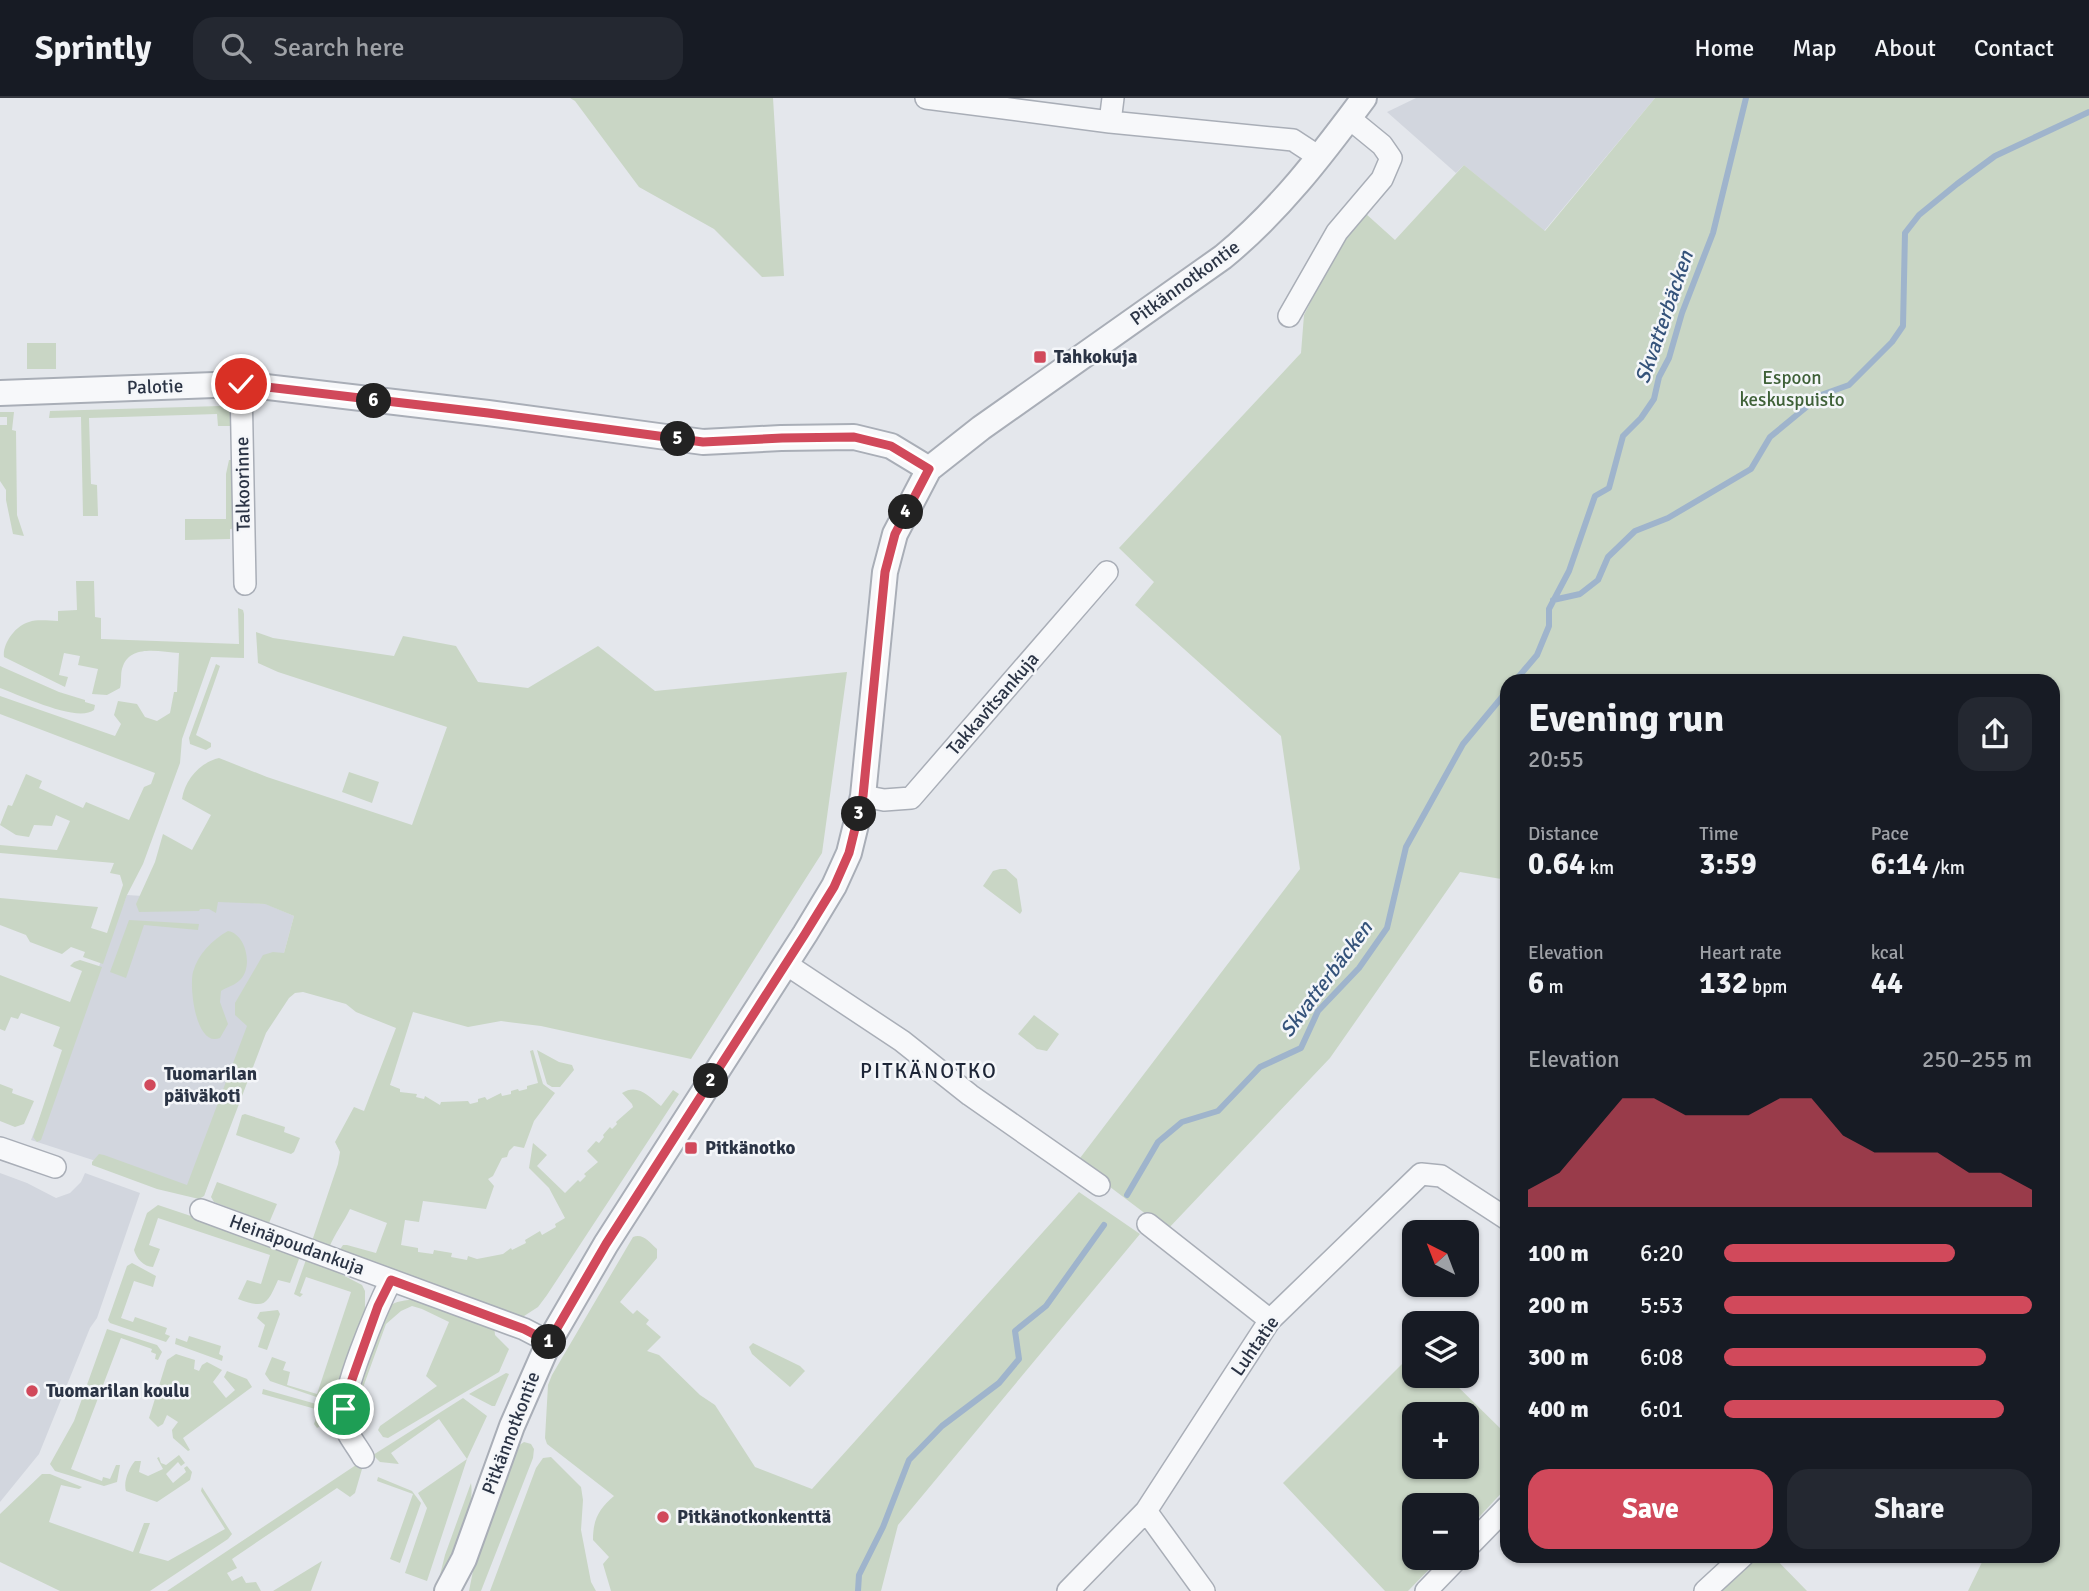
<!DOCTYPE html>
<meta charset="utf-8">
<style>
body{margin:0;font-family:Signika,sans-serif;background:#242831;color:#f1f3f6;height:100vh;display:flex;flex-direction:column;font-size:26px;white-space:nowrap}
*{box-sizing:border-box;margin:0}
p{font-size:23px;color:#9ea1a6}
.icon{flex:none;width:38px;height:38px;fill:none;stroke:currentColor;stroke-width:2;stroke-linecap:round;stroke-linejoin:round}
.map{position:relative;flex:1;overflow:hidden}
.details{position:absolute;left:1500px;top:576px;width:560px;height:889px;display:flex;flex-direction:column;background:#171b24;border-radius:21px;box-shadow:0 2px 5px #0004}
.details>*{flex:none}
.needle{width:46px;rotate:318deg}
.controls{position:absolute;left:1402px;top:1122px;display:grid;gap:14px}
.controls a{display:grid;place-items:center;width:77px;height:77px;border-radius:14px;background:#171b24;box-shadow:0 2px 5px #0004;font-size:35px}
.pin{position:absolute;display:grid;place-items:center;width:60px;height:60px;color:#fff;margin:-30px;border:4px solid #fff;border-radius:50%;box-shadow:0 2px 7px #0007}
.km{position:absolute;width:35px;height:35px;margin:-18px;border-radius:50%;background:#222;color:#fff;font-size:19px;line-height:35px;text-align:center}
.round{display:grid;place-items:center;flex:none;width:74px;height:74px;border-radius:21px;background:#242831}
.overview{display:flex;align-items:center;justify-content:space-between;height:119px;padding:0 28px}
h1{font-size:38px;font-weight:700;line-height:52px}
.stats{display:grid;grid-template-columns:repeat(3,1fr);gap:10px;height:119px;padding:7px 28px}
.stats div{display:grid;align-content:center}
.stats b{font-size:30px;font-weight:700}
.stats small{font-size:19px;font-weight:400}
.stats p{font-size:19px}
.chart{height:196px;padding:14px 28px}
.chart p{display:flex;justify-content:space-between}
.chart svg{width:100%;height:126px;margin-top:7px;fill:#d1495b;opacity:.7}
.primary-button{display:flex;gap:14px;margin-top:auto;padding:14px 28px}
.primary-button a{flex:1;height:80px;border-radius:21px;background:#d1495b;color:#fff;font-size:28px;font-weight:700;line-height:80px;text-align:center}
.primary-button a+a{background:#242831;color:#f1f3f6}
ul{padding:0 28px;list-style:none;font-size:23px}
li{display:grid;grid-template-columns:112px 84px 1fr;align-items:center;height:52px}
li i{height:18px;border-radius:9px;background:#d1495b}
header{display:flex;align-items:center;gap:42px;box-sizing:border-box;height:98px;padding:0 35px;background:#171b24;border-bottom:2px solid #363941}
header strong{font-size:33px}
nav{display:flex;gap:38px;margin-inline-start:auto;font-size:24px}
.search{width:490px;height:63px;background:#242831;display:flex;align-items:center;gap:18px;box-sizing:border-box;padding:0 24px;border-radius:21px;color:#9ea1a6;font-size:26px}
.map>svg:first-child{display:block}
.built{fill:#d2d6de}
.green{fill:#c9d6c5;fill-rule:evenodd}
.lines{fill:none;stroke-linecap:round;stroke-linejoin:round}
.stream{stroke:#9fb4cc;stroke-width:6}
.minor-casing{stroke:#a9aeb7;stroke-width:24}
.tertiary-casing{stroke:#a9aeb7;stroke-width:28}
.minor{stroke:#f7f8fa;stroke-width:21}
.tertiary{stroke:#f7f8fa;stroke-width:24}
.route-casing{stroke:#fff;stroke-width:14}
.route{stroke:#d1495b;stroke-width:9}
.poi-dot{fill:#d1495b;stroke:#f4f6f9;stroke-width:2.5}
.labels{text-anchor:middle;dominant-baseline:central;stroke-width:5;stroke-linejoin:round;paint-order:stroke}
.street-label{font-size:19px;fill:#2b3445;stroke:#f4f6f9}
.poi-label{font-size:19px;font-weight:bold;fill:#2b3445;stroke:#f4f6f9;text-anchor:start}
.park-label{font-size:19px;fill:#3f6138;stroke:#f4f6f9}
.water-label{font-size:21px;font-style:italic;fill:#34527a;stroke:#f4f6f9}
.neighbourhood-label{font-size:21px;letter-spacing:2px;fill:#1d2536;stroke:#f4f6f9}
</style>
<header>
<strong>Sprintly</strong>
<div class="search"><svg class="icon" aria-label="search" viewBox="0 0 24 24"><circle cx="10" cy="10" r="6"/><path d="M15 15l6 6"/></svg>Search here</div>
<nav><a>Home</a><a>Map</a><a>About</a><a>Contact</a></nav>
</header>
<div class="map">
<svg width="2089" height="1493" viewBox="0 0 2089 1493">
<rect width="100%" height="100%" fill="#e4e7ec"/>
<path class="built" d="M1416 0H1655L1544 133 1464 67 1456 75 1387 14Z
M127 797 266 806 294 818 284 855 204 1098 31 1042Z
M0 1075 27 1085 56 1100 70 1095 81 1084 85 1075 140 1095 97 1220 90 1230 39 1356 0 1404Z"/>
<path class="green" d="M570 0H773L784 178 762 179 714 131 639 89 575 3Z
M1655 0H2089V1493H1968L1985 1458H2053V583H1507V782L1460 774 1330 960 1167 1132 1077 1064 1300 771 1281 638 1135 507 1154 484 1119 450 1301 255 1304 217 1349 128 1365 115 1395 142 1464 67 1545 133Z
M27 245H56V271H27Z
M220 308 231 311V328H218L217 316 89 320 91 386 97 387 98 418H83L81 319 49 320 50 313Z
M0 314H14L12 332 16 333 17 417 24 438 13 436 6 402V392L0 383V327H7V319H0Z
M229 362H236L238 430 230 431V441L185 442V421H226V376Z
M76 483H94L95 519 101 520V541L239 546 238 510 243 512 244 516V560L211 559 182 641 180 665 169 695 143 766 127 797 103 866 83 859 85 854 71 849 62 856 30 844 26 837 0 827V800L98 809 91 830 107 835 123 787 120 777 110 775 114 765 0 755V747L57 752 70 723 56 717 52 728 34 727 29 739 16 737 0 727 8 707 12 708 26 676 42 683 39 690 83 710 86 704 129 722 144 689 151 686 155 675 0 616V598L115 638 121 626 114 617 118 603 137 606 145 619 157 623 170 615 174 594H177L179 555C161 554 131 546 123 568 120 574 122 583 120 590L107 597 92 596 98 571 78 567 80 558 64 555 59 577 68 579 65 589 4 559C2 546 16 527 29 524 38 521 49 523 58 523V513L77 512Z
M256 534 273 540 394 558 403 538 456 548 478 584 528 590 598 548 655 593 847 574 822 755 691 961 541 928 501 923 468 929 413 914 390 987 400 991V994L417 996 416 999 424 1001 425 998 440 1007 441 1004 468 1003 470 1006 478 1004V1001L485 999 487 1002 501 995 502 998 511 996V993L518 991 519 993 527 991V988L538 985 530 953 533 952 543 986 555 995 534 1023 524 1050 514 1048 509 1053 507 1059 502 1060 493 1078 488 1081 494 1088 486 1111 423 1103 419 1124 405 1122 401 1147 418 1150V1154L433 1156 434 1152 452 1155 451 1159 467 1162 468 1158 477 1161 503 1156 511 1150 512 1152 526 1145 525 1142 540 1133 542 1137 556 1129 555 1126 565 1120 549 1090 529 1070 533 1045 547 1057 537 1068 565 1095 578 1082 580 1084 586 1078 584 1076 598 1064 587 1053 596 1043 599 1045 604 1039 603 1037 610 1029 612 1031 617 1026 616 1024 633 1009 632 1006 622 995C638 985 648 998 661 1008L673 992 679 996 547 1197 538 1209 521 1220 339 1153 343 1147H347L376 1155 387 1125 350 1111C344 1124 335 1135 329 1150L311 1146 338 1066 340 1054 335 1044 354 1009 364 1013 396 930 356 914 346 906 303 894 295 895 289 900 266 935 204 1098 199 1101 157 1091 92 1067V1064L99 1056 104 1057 187 1087 247 928 235 917V905L263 857 273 854 284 855 294 818 265 806 218 804 216 815 209 811H200L199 813 139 814 136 806 155 764 163 736 192 752 211 717 182 701C185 682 199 665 219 660L267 679 412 727 447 629 278 574 258 565Z
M216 566 220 568 219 571 196 637 211 645V649L206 652 190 646 189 640Z
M0 568 59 594 85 602V604L95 607 94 612C77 625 20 597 0 590Z
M349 674 379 684 372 705 342 694Z
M1000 771H1006L1017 781 1022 813 1020 816 983 788 993 773Z
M129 822 199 826 198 832 144 827 126 880 110 874Z
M228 833C246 836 253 868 241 881 236 887 227 889 221 893L220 904 228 926 220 940C196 950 189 890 193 874 198 856 212 842 228 833Z
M80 862 102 869 41 1042 37 1044 33 1039 62 952 53 948 60 929 21 915 18 921 11 919 5 933 0 931V877L70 904 82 873 70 868 74 864Z
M1034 917 1059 936 1047 953 1037 951 1018 936Z
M537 952 559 964 572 967 574 972 560 989H552L547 986Z
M0 986 13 991 12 995 34 1003 24 1026 15 1029 0 1023Z
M245 1016 285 1029 284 1034 300 1040 294 1054 291 1056 236 1037 242 1017Z
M217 1084 277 1106 269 1125 214 1104 211 1099Z
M1079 1094 1140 1136 898 1427 881 1493H611L603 1466 609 1459 593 1442C593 1421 599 1411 614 1398L547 1346 545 1340 548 1287 552 1277 633 1139C643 1135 649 1144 657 1151V1160L620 1204 633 1216 637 1212 649 1222 646 1226 661 1239 647 1253 659 1257 700 1297 715 1307 755 1369 812 1391Z
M158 1107 290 1151 299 1161 290 1185 278 1182C267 1207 265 1211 238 1201L247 1182 261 1186 270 1157 158 1120 149 1147 160 1151 153 1169C144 1169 136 1160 134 1152L147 1115Z
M309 1153 333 1172 362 1187 365 1193V1218L337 1301 328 1303 270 1283 265 1276 272 1259 286 1264 283 1272 290 1274 287 1287 317 1296 351 1194 306 1179 300 1195 303 1196 300 1199 294 1196Z
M132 1165 156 1178 153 1189 134 1183 121 1220 133 1224 135 1219 167 1230 165 1236 170 1238 166 1244 110 1225 108 1222 127 1168Z
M419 1201 494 1226 495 1237 509 1251 499 1274 388 1340 383 1339 378 1332 380 1328 437 1288 426 1278 449 1224 422 1211 412 1208 401 1213 386 1226 361 1295 368 1311 366 1313 358 1307 355 1297C362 1277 377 1218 391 1207 399 1202 410 1202 419 1201Z
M278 1212 280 1216 267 1252 258 1249 265 1227 257 1220 260 1214Z
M107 1231 157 1247 162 1254 158 1262 155 1261 156 1256 151 1254 152 1251 121 1240 71 1371 102 1383 103 1379 110 1381 116 1367H120L117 1384 104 1388 55 1373 50 1366 74 1323Z
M189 1238 221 1248 219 1256 223 1258 222 1263 175 1246 176 1240 187 1244Z
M753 1245 800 1268 805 1273 790 1289 752 1256 749 1249Z
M1414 1254V1278H1447L1507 1337V1389L1467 1432 1466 1407H1414V1460H1440L1408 1493H1385L1283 1385ZM1466 1316V1368H1414V1316Z
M176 1256 195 1262 194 1271 199 1273 202 1267 207 1264 222 1272 213 1284 226 1300 235 1292 224 1279 227 1273 247 1281 252 1289 183 1340 190 1352 188 1353 173 1340 172 1332 178 1324 167 1317 163 1326 158 1329 149 1320 167 1262Z
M506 1275 509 1276 495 1308H492L469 1296Z
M263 1291 327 1309 328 1312 323 1327 317 1330 314 1326 319 1312 262 1296Z
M463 1300 487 1318 467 1361 427 1483 405 1475 427 1410 418 1395 467 1361 439 1321 391 1355 399 1366 380 1364 373 1357Z
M524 1344 531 1346 534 1351 533 1360 481 1493H469L475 1463 518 1348Z
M179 1357 185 1365 181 1368 178 1364 166 1376 173 1385 186 1374 184 1370 187 1368 192 1374 190 1382 157 1404 126 1393C123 1384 129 1370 135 1363H141L139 1374 148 1378 163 1371 157 1360 159 1359 161 1365 166 1367Z
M551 1359 581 1389 583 1402 581 1432 591 1484 596 1493H490L536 1370 543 1360Z
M356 1367 362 1371 355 1395 350 1399 337 1390 232 1461 237 1470 227 1475 232 1483 242 1478 246 1485 256 1484 261 1493H167Z
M42 1376H50L82 1389 79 1391 61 1387 49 1424 133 1454 144 1425H150L139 1455 168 1463 225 1431 201 1393 202 1389 232 1436 228 1441 150 1493H60L0 1464V1416Z
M378 1379 412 1393 421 1405 400 1465 390 1461 413 1396 377 1383Z
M471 1385C475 1410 457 1459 440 1477L445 1457Z
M1753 1458H1773L1807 1493H1716Z
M322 1463 311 1493H273Z"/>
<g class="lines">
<path class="stream" d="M1553 502 1580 496 1598 482 1608 459 1635 433 1668 420 1751 371 1770 339 1821 297 1849 287 1892 244 1903 228 1905 135 1919 117 1957 86 1995 58 2089 14
M1515 583 1537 557 1549 528V511L1569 473 1595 398 1609 390 1623 338 1641 320 1654 301 1659 279 1669 260 1682 215 1713 135 1746 0
M1127 1097 1158 1044 1182 1024 1218 1013 1260 969 1301 950 1318 913 1359 870 1387 830 1406 749 1463 646 1507 593
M858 1493 859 1477 883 1429 909 1362 942 1328 999 1285 1019 1261 1015 1233 1046 1208 1104 1127"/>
<defs>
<path id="minor" d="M926 0 1110 24 1293 42 1319 59
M1110 24 1113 0
M1289 218 1337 134 1382 81 1391 60 1382 47 1349 20
M241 286 245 486
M863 698 884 702 911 700 1107 474
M786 866 902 943 970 997 1099 1087
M0 1050 55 1069
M201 1112 524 1231 549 1244
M1148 1126 1270 1222
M363 1359C358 1349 347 1337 344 1326 338 1300 378 1208 391 1182
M1146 1413 1204 1493
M1466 1451 1507 1409
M1068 1493 1146 1413 1270 1222 1421 1076 1441 1078 1507 1121
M1426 1493 1458 1460
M1705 1493 1743 1458"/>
<path id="tertiary" d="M0 295 241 286 488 315 703 344 781 340 854 339 891 348 929 371
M447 1493 464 1461 512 1328 549 1244 606 1146 805 836 834 788 849 755 863 698 885 474 895 436 929 371 981 330 1223 159C1279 113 1321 58 1364 0"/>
</defs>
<use href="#minor" class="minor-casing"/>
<use href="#tertiary" class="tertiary-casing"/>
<use href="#minor" class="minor"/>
<use href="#tertiary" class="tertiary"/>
</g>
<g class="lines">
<defs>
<path id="route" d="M241 286 488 315 703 344 782 340 854 339 891 348 929 371 895 436 885 474 863 698 849 755 834 789 805 836 606 1146 549 1244 524 1231 391 1182 378 1208 344 1304V1311"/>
</defs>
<use href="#route" class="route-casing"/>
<use href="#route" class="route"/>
</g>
<g class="poi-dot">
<rect x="1033" y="252" width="14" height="14" rx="3.5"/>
<circle cx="150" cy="987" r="7"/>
<rect x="684" y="1043" width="14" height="14" rx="3.5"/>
<circle cx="32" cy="1293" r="7"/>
<circle cx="663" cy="1419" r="7"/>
</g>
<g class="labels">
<g class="street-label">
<text transform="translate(1185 185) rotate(-36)">Pitkännotkontie</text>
<text transform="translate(155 289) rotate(-2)">Palotie</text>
<text transform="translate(243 386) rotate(-91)">Talkoorinne</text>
<text transform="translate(993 606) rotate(-49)">Takkavitsankuja</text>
<text transform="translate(297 1147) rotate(20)">Heinäpoudankuja</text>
<text transform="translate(1255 1248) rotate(-55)">Luhtatie</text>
<text transform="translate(511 1335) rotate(-69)">Pitkännotkontie</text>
</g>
<g class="poi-label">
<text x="1054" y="259">Tahkokuja</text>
<text x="164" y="976">Tuomarilan<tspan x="164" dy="22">päiväkoti</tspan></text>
<text x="705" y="1050">Pitkänotko</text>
<text x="46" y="1293">Tuomarilan koulu</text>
<text x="677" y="1419">Pitkänotkonkenttä</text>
</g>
<g class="park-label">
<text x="1792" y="280">Espoon<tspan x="1792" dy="22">keskuspuisto</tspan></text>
</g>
<g class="water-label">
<text transform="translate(1664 219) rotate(-71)">Skvatterbäcken</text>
<text transform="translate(1326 881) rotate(-53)">Skvatterbäcken</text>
</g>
<g class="neighbourhood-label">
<text x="929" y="973">PITKÄNOTKO</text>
</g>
</g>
</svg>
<div class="controls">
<a><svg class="needle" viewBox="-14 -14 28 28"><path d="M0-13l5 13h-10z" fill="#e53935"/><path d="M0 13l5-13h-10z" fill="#9ea1a6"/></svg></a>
<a><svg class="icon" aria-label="layers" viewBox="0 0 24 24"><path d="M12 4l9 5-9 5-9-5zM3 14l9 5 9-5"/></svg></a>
<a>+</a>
<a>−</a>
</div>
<div class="pin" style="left:344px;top:1311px;background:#1e9e55"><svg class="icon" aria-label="arrive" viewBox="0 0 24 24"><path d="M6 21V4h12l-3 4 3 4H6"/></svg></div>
<div class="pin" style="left:241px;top:286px;background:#d93025"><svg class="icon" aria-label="check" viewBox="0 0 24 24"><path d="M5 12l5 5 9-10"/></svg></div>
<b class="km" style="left:549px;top:1244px">1</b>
<b class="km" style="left:711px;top:983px">2</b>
<b class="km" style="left:859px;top:716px">3</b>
<b class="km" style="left:906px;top:414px">4</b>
<b class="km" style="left:678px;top:341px">5</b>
<b class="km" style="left:374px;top:303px">6</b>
<section class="details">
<div class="overview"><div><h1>Evening run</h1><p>20:55</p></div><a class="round"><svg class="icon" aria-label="share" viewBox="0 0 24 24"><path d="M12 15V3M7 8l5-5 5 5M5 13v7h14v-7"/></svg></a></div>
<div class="stats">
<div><p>Distance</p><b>0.64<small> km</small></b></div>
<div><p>Time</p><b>3:59</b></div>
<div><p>Pace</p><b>6:14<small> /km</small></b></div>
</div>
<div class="stats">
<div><p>Elevation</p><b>6<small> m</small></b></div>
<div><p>Heart rate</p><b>132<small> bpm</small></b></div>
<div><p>kcal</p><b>44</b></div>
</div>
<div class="chart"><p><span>Elevation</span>250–255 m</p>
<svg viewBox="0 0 160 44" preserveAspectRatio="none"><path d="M0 44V38L10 32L20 19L30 6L40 6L50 12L60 12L70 12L80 6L90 6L100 19L110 25L120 25L130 25L140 32L150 32L160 38V44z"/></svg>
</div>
<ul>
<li><b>100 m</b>6:20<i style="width:75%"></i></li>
<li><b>200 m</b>5:53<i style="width:100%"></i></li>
<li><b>300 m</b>6:08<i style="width:85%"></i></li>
<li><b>400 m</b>6:01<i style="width:91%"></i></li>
</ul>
<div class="primary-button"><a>Save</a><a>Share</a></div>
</section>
</div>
